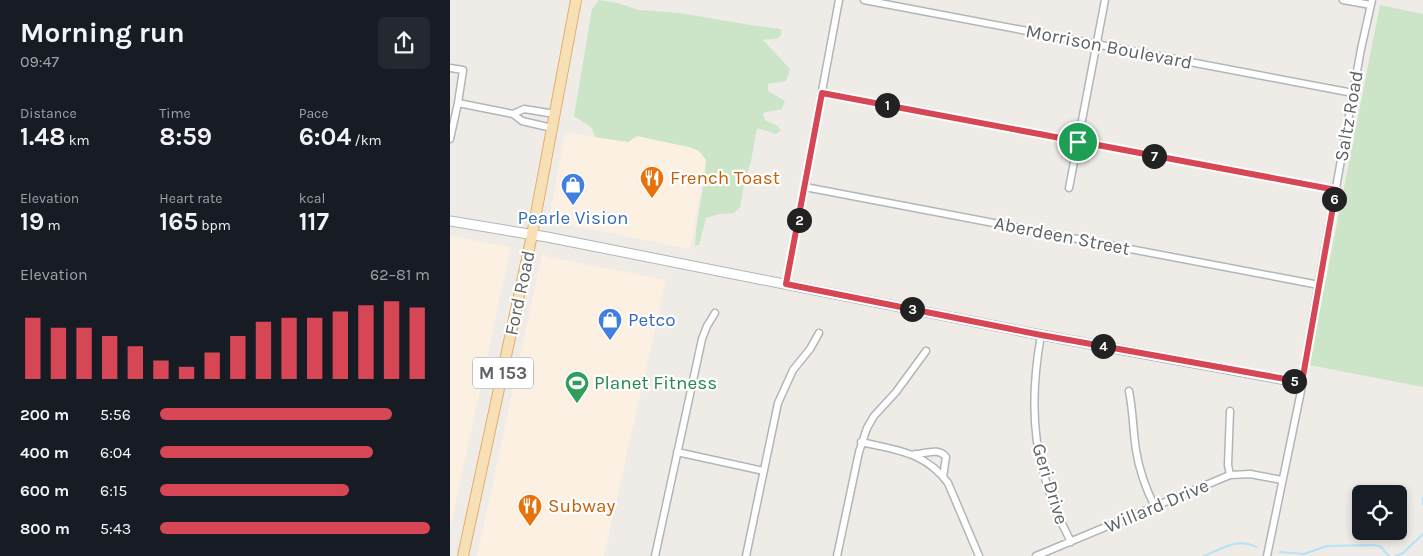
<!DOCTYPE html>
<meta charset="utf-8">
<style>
body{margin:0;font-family:Karla,sans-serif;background:#242831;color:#f1f3f6;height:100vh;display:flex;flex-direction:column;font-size:19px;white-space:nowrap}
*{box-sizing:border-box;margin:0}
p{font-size:16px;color:#9ea1a6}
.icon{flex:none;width:28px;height:28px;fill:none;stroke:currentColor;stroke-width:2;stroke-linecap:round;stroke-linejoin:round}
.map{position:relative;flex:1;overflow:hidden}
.details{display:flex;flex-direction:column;background:#171b24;width:450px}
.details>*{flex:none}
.buttons{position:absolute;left:902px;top:485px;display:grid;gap:10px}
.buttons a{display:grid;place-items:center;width:55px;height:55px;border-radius:8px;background:#171b24;box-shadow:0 2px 8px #0003;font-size:25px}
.pin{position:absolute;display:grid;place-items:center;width:42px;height:42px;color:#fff;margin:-21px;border:2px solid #fff;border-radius:50%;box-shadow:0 1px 5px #0007}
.km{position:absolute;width:25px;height:25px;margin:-12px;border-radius:50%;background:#222;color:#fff;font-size:14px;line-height:25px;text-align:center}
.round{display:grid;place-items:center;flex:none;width:52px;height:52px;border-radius:8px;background:#242831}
.overview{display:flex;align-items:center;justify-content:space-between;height:85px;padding:0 20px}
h1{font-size:28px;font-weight:700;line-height:38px}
.metrics{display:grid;grid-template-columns:repeat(3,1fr);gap:8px;height:85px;padding:5px 20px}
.metrics div{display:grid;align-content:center}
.metrics b{font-size:25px;font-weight:700}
.metrics small{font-size:14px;font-weight:400}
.metrics p{font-size:14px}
.chart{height:140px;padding:10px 20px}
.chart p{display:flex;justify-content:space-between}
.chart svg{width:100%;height:90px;margin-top:5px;stroke:#d74654;stroke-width:6}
ul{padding:0 20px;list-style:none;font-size:16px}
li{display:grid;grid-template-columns:80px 60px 1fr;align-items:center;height:38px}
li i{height:12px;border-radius:6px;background:#d74654}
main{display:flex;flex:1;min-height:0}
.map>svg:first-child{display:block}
.commercial{fill:#fbf0e1}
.green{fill:#cce4c7}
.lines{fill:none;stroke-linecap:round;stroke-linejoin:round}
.stream{stroke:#b1e4f6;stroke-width:2}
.street-casing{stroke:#b2b5b8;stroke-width:9}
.secondary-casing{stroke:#b2b5b8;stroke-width:11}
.primary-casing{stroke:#e3ad6d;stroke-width:12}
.street{stroke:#fff;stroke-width:6}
.secondary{stroke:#fff;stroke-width:9}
.primary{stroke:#f7e0b5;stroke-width:10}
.route-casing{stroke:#fff;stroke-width:10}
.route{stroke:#d74654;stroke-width:6}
.labels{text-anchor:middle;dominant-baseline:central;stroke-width:4.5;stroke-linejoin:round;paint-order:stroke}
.shield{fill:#fff;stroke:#8f9294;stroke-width:1}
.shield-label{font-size:18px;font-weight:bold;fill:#5f6366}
.street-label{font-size:19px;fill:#5f6366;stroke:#fff}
.food-label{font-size:19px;fill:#c56008;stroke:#fff;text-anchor:start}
.shop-label{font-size:19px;fill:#366cbe;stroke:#fff}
.leisure-label{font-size:19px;fill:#27864d;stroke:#fff;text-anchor:start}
</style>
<main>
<section class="details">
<div class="overview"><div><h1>Morning run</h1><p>09:47</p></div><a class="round"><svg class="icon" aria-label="share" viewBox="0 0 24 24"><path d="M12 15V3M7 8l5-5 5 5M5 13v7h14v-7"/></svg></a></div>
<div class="metrics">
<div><p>Distance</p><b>1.48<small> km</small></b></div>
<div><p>Time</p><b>8:59</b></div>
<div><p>Pace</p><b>6:04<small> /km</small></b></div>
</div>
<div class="metrics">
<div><p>Elevation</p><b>19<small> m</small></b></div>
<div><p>Heart rate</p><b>165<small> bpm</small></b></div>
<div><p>kcal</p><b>117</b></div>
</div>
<div class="chart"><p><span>Elevation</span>62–81 m</p>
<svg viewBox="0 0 160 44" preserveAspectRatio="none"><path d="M5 44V14M15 44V19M25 44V19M35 44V23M45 44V28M55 44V35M65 44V38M75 44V31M85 44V23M95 44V16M105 44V14M115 44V14M125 44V11M135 44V8M145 44V6M155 44V9"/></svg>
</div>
<ul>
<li><b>200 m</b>5:56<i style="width:86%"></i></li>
<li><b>400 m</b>6:04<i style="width:79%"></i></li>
<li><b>600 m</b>6:15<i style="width:70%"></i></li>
<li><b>800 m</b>5:43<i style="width:100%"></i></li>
</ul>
</section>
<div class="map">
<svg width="973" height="556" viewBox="0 0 973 556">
<rect width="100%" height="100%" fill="#efece8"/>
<path class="commercial" d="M115 132 178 142 187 136 239 147 249 151 256 160 240 249 99 221Z
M0 236 61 247 0 529Z
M92 254 99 257 216 280 154 556H27Z"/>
<path class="green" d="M149 0 168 3 188 10 230 13 300 25 331 29C334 42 320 38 313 40L340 69 336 81 318 84V91L335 101 332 109 313 113 315 120 326 125 331 130 326 134 307 128 301 161 295 180 290 207 284 213 269 214 256 218 249 245H245C246 216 255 188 256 160L249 151 239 147 187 136 178 142 145 137 142 128 124 116 142 9Z
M930 5 973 14V387L859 365Z"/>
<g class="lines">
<path class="stream" d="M973 498V504
M830 552 854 554 877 546 922 545 930 546 939 556
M754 556C771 549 788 537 806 547
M946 556 953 553 973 534"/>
<defs>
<path id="street" d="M414 0 903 93
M893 0 921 5
M0 68 13 70 8 103 0 139
M372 93 886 190
M8 103 63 114
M102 128 72 121 63 114 74 109 105 114
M355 187 869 285
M619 188 655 0
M336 284 389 0
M591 335C577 413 584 471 621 542
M679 391C683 411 683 431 686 450 689 470 696 489 705 507
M780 411 778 465 780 475
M411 442C447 450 475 452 498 483L529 556
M227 452 314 471
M465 454C477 454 488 447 496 457L493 477
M205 556 252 339 257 326 265 313
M296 556 328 403 343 370 360 349 369 333
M387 556 409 452 417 428 424 416 446 392 476 351
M586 556 780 475 800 474 832 480
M817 556 850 396 867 293 911 49 922 0"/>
<path id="secondary" d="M0 221 97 237 591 335 852 383"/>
<path id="primary" d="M13 556 82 235 126 0"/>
</defs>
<use href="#street" class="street-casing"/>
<use href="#secondary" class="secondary-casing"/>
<use href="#primary" class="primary-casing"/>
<use href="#street" class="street"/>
<use href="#secondary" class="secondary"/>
<use href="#primary" class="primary"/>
</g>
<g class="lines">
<defs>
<path id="route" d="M372 93 886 190 852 382 591 335 336 284Z"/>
</defs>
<use href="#route" class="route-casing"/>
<use href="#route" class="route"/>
</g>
<defs>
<symbol id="restaurant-pin" viewBox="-11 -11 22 30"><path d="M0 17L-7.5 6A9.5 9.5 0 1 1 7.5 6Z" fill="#e8710a" stroke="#fff"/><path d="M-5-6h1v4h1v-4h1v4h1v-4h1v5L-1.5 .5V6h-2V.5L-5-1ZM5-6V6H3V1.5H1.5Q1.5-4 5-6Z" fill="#fff"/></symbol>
<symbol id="shop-pin" viewBox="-11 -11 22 30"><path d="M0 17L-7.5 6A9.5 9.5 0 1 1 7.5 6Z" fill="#3f7fe0" stroke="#fff"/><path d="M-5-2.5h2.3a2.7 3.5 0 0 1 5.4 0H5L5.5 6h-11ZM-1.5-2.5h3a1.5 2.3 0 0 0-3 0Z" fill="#fff"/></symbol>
<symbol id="stadium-pin" viewBox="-11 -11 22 30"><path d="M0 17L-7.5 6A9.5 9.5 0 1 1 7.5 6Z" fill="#2e9e5b" stroke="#fff"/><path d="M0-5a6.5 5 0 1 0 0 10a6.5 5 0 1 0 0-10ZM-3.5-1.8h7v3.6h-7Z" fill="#fff"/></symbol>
</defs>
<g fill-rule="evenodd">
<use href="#restaurant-pin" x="188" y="164" width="28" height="38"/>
<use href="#shop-pin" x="109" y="171" width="28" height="38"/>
<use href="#shop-pin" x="146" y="306" width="28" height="38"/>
<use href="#stadium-pin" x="113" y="369" width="28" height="38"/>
<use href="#restaurant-pin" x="66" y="492" width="28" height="38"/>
</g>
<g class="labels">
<rect class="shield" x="23" y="357.5" width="60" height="31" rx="4"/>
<g class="shield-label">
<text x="53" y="373">M 153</text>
</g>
<g class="street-label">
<text transform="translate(659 47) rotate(11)">Morrison Boulevard</text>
<text transform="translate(899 116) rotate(-80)">Saltz Road</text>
<text transform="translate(612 236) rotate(11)">Aberdeen Street</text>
<text transform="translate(70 293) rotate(-78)">Ford Road</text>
<text transform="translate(600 484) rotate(73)">Geri Drive</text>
<text transform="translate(707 506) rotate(-23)">Willard Drive</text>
</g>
<g class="food-label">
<text x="220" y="178">French Toast</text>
<text x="98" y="506">Subway</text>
</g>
<g class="shop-label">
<text x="123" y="218">Pearle Vision</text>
<text x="178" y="320" text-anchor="start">Petco</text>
</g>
<g class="leisure-label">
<text x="144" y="383">Planet Fitness</text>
</g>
</g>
</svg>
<div class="buttons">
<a><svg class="icon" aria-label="locate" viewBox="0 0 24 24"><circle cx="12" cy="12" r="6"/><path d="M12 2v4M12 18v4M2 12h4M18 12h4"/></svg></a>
</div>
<div class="pin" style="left:628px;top:142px;background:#1e9e55"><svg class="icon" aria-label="arrive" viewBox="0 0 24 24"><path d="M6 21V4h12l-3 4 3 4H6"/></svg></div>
<b class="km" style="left:437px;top:105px">1</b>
<b class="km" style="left:349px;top:220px">2</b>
<b class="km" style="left:462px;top:309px">3</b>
<b class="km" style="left:653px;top:346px">4</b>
<b class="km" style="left:844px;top:381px">5</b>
<b class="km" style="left:884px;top:199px">6</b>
<b class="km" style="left:704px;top:156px">7</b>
</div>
</main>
